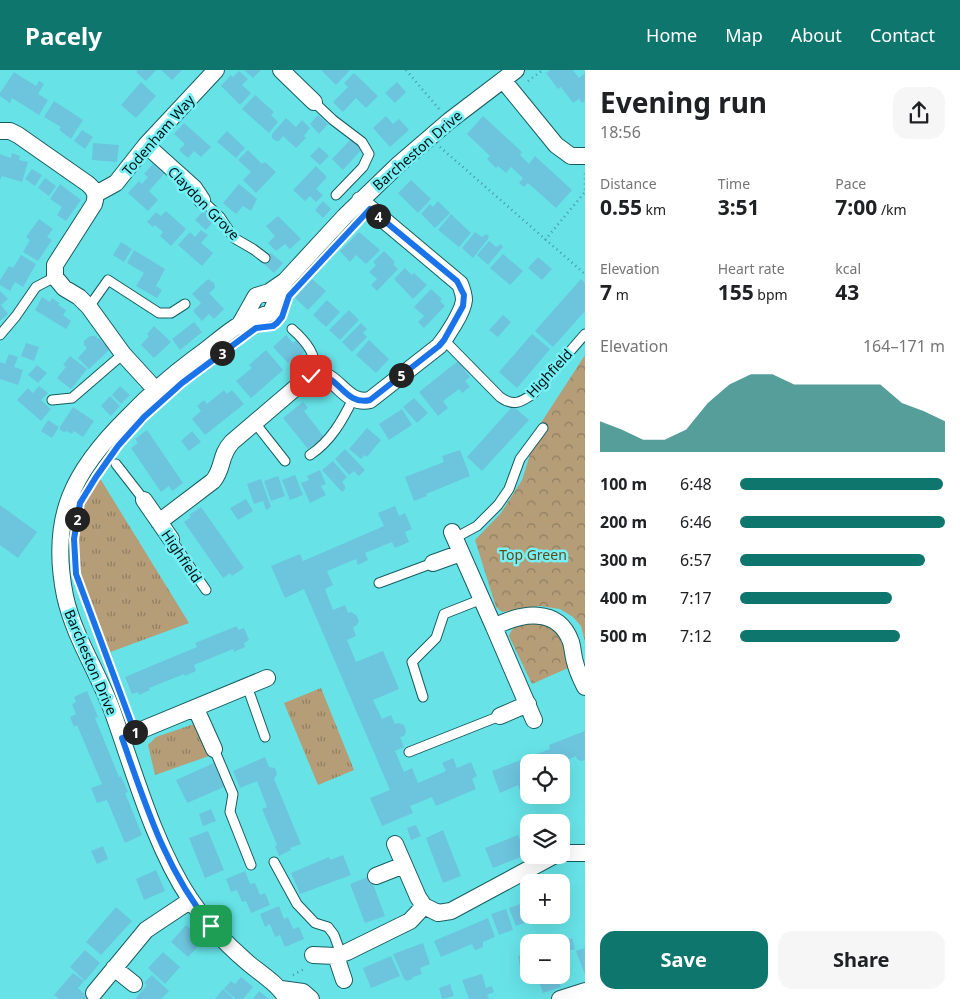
<!DOCTYPE html>
<meta charset="utf-8">
<style>
body{margin:0;font-family:"Noto Sans",sans-serif;background:#f6f6f6;color:#202124;height:100vh;display:flex;flex-direction:column;font-size:19px;white-space:nowrap}
*{box-sizing:border-box;margin:0}
p{font-size:16px;color:#757577}
.icon{flex:none;width:28px;height:28px;fill:none;stroke:currentColor;stroke-width:2;stroke-linecap:round;stroke-linejoin:round}
.map{position:relative;flex:1;overflow:hidden}
.sheet{display:flex;flex-direction:column;background:#fff;width:375px}
.sheet>*{flex:none}
.controls{position:absolute;left:520px;top:684px;display:grid;gap:10px}
.controls a{display:grid;place-items:center;width:50px;height:50px;border-radius:10px;background:#fff;box-shadow:0 5px 20px #0002;font-size:25px}
.pin{position:absolute;display:grid;place-items:center;width:42px;height:42px;color:#fff;margin:-21px;border-radius:10px;box-shadow:0 2px 8px #0006}
.km{position:absolute;width:25px;height:25px;margin:-12px;border-radius:50%;background:#222;color:#fff;font-size:14px;line-height:25px;text-align:center}
.round{display:grid;place-items:center;flex:none;width:52px;height:52px;border-radius:15px;background:#f6f6f6}
.summary{display:flex;align-items:center;justify-content:space-between;height:85px;padding:0 15px}
h1{font-size:28px;font-weight:700;line-height:38px}
.metrics{display:grid;grid-template-columns:repeat(3,1fr);gap:8px;height:85px;padding:5px 15px}
.metrics div{display:grid;align-content:center}
.metrics b{font-size:21px;font-weight:700}
.metrics small{font-size:14px;font-weight:400}
.metrics p{font-size:14px}
.chart{height:140px;padding:10px 15px}
.chart p{display:flex;justify-content:space-between}
.chart svg{width:100%;height:90px;margin-top:5px;fill:#0f766e;opacity:.7}
.action{display:flex;gap:10px;margin-top:auto;padding:10px 15px}
.action a{flex:1;height:58px;border-radius:15px;background:#0f766e;color:#fff;font-size:20px;font-weight:700;line-height:58px;text-align:center}
.action a+a{background:#f6f6f6;color:#202124}
ul{padding:0 15px;list-style:none;font-size:16px}
li{display:grid;grid-template-columns:80px 60px 1fr;align-items:center;height:38px}
li i{height:12px;border-radius:6px;background:#0f766e}
header{display:flex;align-items:center;gap:30px;box-sizing:border-box;height:70px;padding:0 25px;background:#0f766e;color:#fff}
header strong{font-size:24px}
nav{display:flex;gap:28px;margin-inline-start:auto;font-size:18px}
main{display:flex;flex:1;min-height:0}
.map>svg:first-child{display:block}
.grass{fill:url(#grass-tufts)}
.forest{fill:url(#forest-crowns)}
.building{fill:#6dc4dd}
.lines{fill:none;stroke-linecap:round;stroke-linejoin:round}
.lane-casing{stroke:#185d5f;stroke-width:11}
.street-casing{stroke:#185d5f;stroke-width:18}
.path{stroke:#42989c;stroke-width:2.5;stroke-dasharray:1 4;stroke-linecap:butt}
.lane{stroke:#fff;stroke-width:9}
.street{stroke:#fff;stroke-width:16}
.route-casing{stroke:#fff;stroke-width:10}
.route{stroke:#1a73e8;stroke-width:6}
.labels{text-anchor:middle;dominant-baseline:central;stroke-width:5;stroke-linejoin:round;paint-order:stroke}
.street-label{font-size:14px;fill:#001214;stroke:#76f0f5}
.park-label{font-size:14px;fill:#64491a;stroke:#76f0f5}
</style>
<header>
<strong>Pacely</strong>
<nav><a>Home</a><a>Map</a><a>About</a><a>Contact</a></nav>
</header>
<main>
<div class="map">
<svg width="585" height="929" viewBox="0 0 585 929">
<defs>
<pattern id="grass-tufts" width="24" height="20" patternUnits="userSpaceOnUse" patternTransform="scale(1.25)"><rect width="24" height="20" fill="#b49d77"/><path d="M3 7l-1-3M5 7V3M7 7l1-3M15 17l-1-3M17 17v-4M19 17l1-3" fill="none" stroke="#907f60"/></pattern>
<pattern id="forest-crowns" width="20" height="18" patternUnits="userSpaceOnUse" patternTransform="scale(1.25)"><rect width="20" height="18" fill="#b49d77"/><path d="M2 6a3 3 0 1 1 6 0M12 15a3 3 0 1 1 6 0" fill="none" stroke="#907f60"/></pattern>
</defs>
<rect width="100%" height="100%" fill="#67e3e8"/>
<path class="grass" d="M96 407 101 410 189 553 105 584 76 504 74 469 80 433Z
M321 618 354 700 318 715 284 633Z
M194 654 200 661 209 686 155 705 148 675 156 667Z"/>
<path class="forest" d="M585 285V572L581 556 573 547 560 539 540 536 502 542 496 537 475 470 501 443 522 410 539 356Z
M533 551 558 558 566 573 568 598 532 614 509 566C513 554 522 554 533 551Z"/>
<path class="building" d="M138 0H156L146 11 136 2Z
M161 0H182L172 10Z
M244 0H261L253 8Z
M321 0H350L336 15Z
M550 0H573L579 8 585 3V31L582 33 579 29 573 33 561 17 558 19 546 3Z
M239 1 248 9 242 15 251 23 240 35 221 16 231 5 233 7Z
M14 2 36 16 39 11 44 14 38 24 48 30 39 45 12 28 10 33 0 26V23Z
M354 3 378 26 366 38 356 28 343 42 333 32 348 17 344 13Z
M141 12 156 26 136 48 121 35Z
M397 12 406 22 395 33 385 23Z
M255 25 274 42 271 45 278 52 269 63 242 39Z
M54 31 83 50 71 69 59 60 61 57 44 47Z
M318 45 328 54 319 64 310 54Z
M386 46 393 54 399 49 409 60 390 77 373 58Z
M483 46 522 82 520 85 529 94 535 86 572 120 556 138 528 113 524 117 519 113 523 108 511 97 506 103 498 96 496 98 487 89 490 86 467 64Z
M286 48 296 57 302 50 310 58 304 66 306 68 296 78 283 66 279 71H276L272 68V64Z
M184 53 211 77 201 87 194 81 188 88 179 80 185 74 174 64Z
M82 60 93 67 85 79 74 71Z
M227 61 245 78 236 88 217 72Z
M351 69 362 79 343 100 332 89Z
M93 73 119 75 117 92 92 90Z
M319 77 329 86 320 95 310 86Z
M248 80 262 94 265 92 276 102 256 123 243 110 251 102 238 90Z
M12 83 20 86 19 90 28 92 22 112 2 106 0 110V84L11 88Z
M153 94 164 104 149 121 158 130 148 141 128 123 139 111 142 114 148 107 144 104Z
M316 96 327 107 316 119 323 125 316 132 310 126 305 131 293 120Z
M32 99 42 105 35 116 25 109Z
M45 108 56 116 49 126 38 118Z
M411 110 431 129 418 143 398 123Z
M60 114 81 130 66 151 57 145 62 137 50 129Z
M239 114 257 129 251 141 243 136 236 144 223 133Z
M323 131 331 139 323 148 315 140Z
M438 131 450 143 435 158 421 144 430 134 433 137Z
M204 140 215 149 206 160 195 150Z
M166 141 186 159 171 176 160 166 163 162 155 155 153 157 147 152 156 142 161 146Z
M451 144 471 163 459 177 438 160Z
M278 146 301 169 290 179 285 174 276 181 268 173 275 166 266 156Z
M39 149 53 159 47 167 52 170 38 191 23 182 30 170 26 167Z
M201 160 208 165 201 173 213 183 202 196 178 175 190 162 195 167Z
M359 162 380 180 366 194 356 185 350 192 340 181Z
M475 162 482 167 486 164 489 166 488 169 473 188 462 178Z
M489 171 496 177 501 174 503 177 488 195 477 185Z
M121 172 132 179 124 192 113 185Z
M134 180 165 199 156 216 162 220 157 228 136 216 144 203 127 193Z
M384 181 395 192 393 194 398 199 377 221 371 215 377 209 369 202 376 195 373 192Z
M271 183 283 193 274 203 263 193Z
M503 184 523 201 510 215 490 198Z
M21 185 36 194 23 217 15 212 10 221 0 215V210L9 196 13 198Z
M538 187 552 199 542 210 528 198Z
M405 198 412 205 414 203 427 215 413 229 394 209Z
M208 209 214 213 215 218 209 223 224 239 214 249 209 244 202 251 193 241 201 233 192 224Z
M312 209 326 221 308 240 295 228Z
M581 209 585 213V241L553 277 535 261Z
M431 219 442 229 440 231 445 236 424 258 418 252 424 246 414 237Z
M0 221 8 229 1 235 8 244 0 251Z
M42 227 50 232 52 228 59 233 58 235 66 240 63 245 71 251 66 259 35 240Z
M327 230 340 242 326 257 313 245Z
M349 240 359 250 340 270 329 260Z
M503 245 511 252 498 267 489 260Z
M194 252 202 262 180 280 172 269Z
M361 253 367 259 363 263 367 267 352 282 342 272Z
M154 256 171 272 154 288 141 275 149 266 147 264Z
M532 264 550 279 517 318 499 302Z
M286 265 293 273 297 270 306 280 298 288 296 285 288 293 273 277Z
M90 266H95L98 269 99 268 110 279 89 299 78 288 87 278 84 275V271Z
M369 270 389 289 376 303 356 285Z
M26 273 39 277 34 291 21 286Z
M266 280 283 300 251 328 236 311 252 298 249 295Z
M9 284 18 287 14 297 23 300 18 315 0 309V292L5 294Z
M70 286 87 299 71 319 57 308 66 297 63 295Z
M458 291 470 307 465 311 470 317 462 323 459 319 443 331 448 338 438 346 419 322Z
M37 295 47 303 38 313 28 305Z
M39 316 48 323 41 330 51 339 41 351 17 330 28 318 33 323Z
M120 316 130 325 121 334 112 325Z
M224 320 227 324 232 320 244 334 205 365 192 349 201 341 197 336 204 330 207 334Z
M110 326 120 336 111 346 101 336Z
M414 328 428 343 417 353 403 337Z
M303 332 308 338 304 341 324 367 308 379 283 348Z
M513 336 529 350 482 401 467 387Z
M73 337 94 351 83 367 74 361 72 364 67 361 64 362 60 360V357Z
M402 339 412 355 389 370 379 354Z
M48 350 59 357 52 368 41 361Z
M367 358 381 370 367 387 365 385 361 389 349 379Z
M147 360 183 413 172 421 169 416 161 422 131 378 138 373 135 369Z
M192 361 201 372 189 381 181 371Z
M345 379 365 400 359 406 354 401 349 405 335 389Z
M460 380 470 406 426 424 427 426 414 431 405 407 444 392 442 386Z
M333 391 347 407 342 412 345 416V419L342 422 322 400Z
M320 400 326 414 321 416 326 425 310 433 301 413 309 410 307 406Z
M295 405 303 425 290 430 282 410Z
M278 406 285 426 271 431 264 411Z
M261 409 271 437 266 440 263 431 254 434 247 414Z
M246 429 253 441 238 450 230 438Z
M0 435 37 462 18 488 0 475Z
M395 436 399 446 405 443 412 459 405 462 409 472 395 478 392 472 365 483 368 490 358 495 356 489 327 501 333 515 325 519 333 540 345 535 348 543 351 542 356 545 359 551 357 555 353 557 356 566 347 570 356 592 383 581 399 619 373 630 382 649 391 645 395 654 398 653 404 655 406 661 404 666 400 667 404 677 395 681 404 702 412 698 418 713 446 701 442 693 453 688 457 698 471 692 477 706 472 709 476 719 436 736 432 727 410 736 413 743 382 756 370 728 390 720 304 519 285 528 271 496 300 484 303 491 384 456 378 443Z
M201 437 244 498 232 506 230 503 223 508 184 452 191 447 189 445Z
M237 556 238 560 244 558 249 570 244 573 245 577 234 582 233 579 194 595 196 601 185 606 184 604 149 618 150 620 139 625 138 622 132 624 125 607 197 577 195 573Z
M87 621 98 647 95 648 119 707 121 706 128 722 125 723 142 765 125 773 107 730 97 733 91 718 102 714 77 655 74 657 70 647 76 644 72 634 76 632 74 627Z
M585 661V690L581 691 577 689 576 686 567 690 569 697 561 700V692H529V712L525 714 529 723 522 726 518 715 500 723 492 701 550 679 549 675Z
M265 687 269 697 275 698 277 704 274 709 301 774 290 778 291 780 279 786 275 776 277 775 262 739 267 737 257 711 240 718 233 701Z
M214 693 224 717 187 733 176 710Z
M211 739 216 751 203 756 199 744Z
M554 748 555 752H543Z
M416 755 421 766 411 770 407 758Z
M443 760 461 806 443 813 426 768Z
M208 761 224 800 205 808 189 768Z
M518 765 526 785 493 798 485 778Z
M103 776 108 789 97 794 91 781Z
M343 785 351 805 300 824 291 803 329 787 330 790Z
M156 800 165 821 144 830 136 809Z
M245 801 250 814 255 813 260 825 265 823 270 835 251 843 246 831 242 832 237 820 231 822 226 809Z
M370 806 385 846 365 853 350 814Z
M561 817 569 839 561 842Z
M523 833 529 851 516 856 509 838Z
M279 836 284 849 288 847 293 859 299 857 304 869 285 877 280 865 275 867 270 854 265 857 260 844Z
M116 837 132 851 101 885 86 872Z
M506 839 513 860 499 865 491 844Z
M531 845H549V846L534 852Z
M488 848 495 867 483 872V877L476 880 474 879 472 874 441 887 434 871Z
M186 855 203 871 188 887 171 872Z
M572 868 575 879 561 883V872Z
M423 873 430 894 420 898 422 904 413 907V906L412 909 407 911 404 909 393 884Z
M585 878V905L576 881Z
M85 880 100 893 85 911 70 897Z
M163 882 180 897 165 914 148 898Z
M529 883V895L520 897 518 886Z
M391 886 400 906 371 918 363 898Z
M73 903 84 911 78 918 90 929H59L54 925Z
M482 904 486 918 492 916 494 922 487 925 489 929H469L462 910Z
M152 905 169 921 161 929H135L147 915 144 913Z
M534 905 557 906 561 917 543 923 539 911 537 912Z
M241 907 253 917 243 929H236L224 919 231 911 235 914Z
M450 914 454 926 442 929 439 918Z
M223 919 234 929H215Z
M259 921 269 929H253Z"/>
<g class="lines">
<defs>
<path id="lane" d="M314 32 333 50 362 72 369 84 363 97 336 125
M202 130 220 147 234 168 253 179 265 188
M89 237 108 210 159 243H171L185 234
M292 259C309 274 314 283 318 305
M0 265 16 246 36 217 55 207
M444 270 500 327C514 337 521 332 533 324L585 264
M52 330 72 328 123 284
M255 353 285 391
M310 385C331 371 342 351 353 329
M116 394 144 430
M455 468 477 456 498 435 509 419 520 389 543 358
M171 469 206 520
M379 513 433 493
M247 616 265 667
M423 627 412 592 436 568 444 544 482 529
M214 679 233 724 230 742 251 795
M409 682 500 646
M274 792 297 834 315 853 328 857 334 865 341 884"/>
<path id="street" d="M281 0 314 32
M503 10 556 75 571 86H585
M0 61H10L18 65 88 114C95 120 97 125 94 134L55 195V207L64 218 79 227 89 237 123 284 155 319
M146 75 194 118 202 130
M96 124 116 113 146 75 216 0
M285 211 271 242C261 247 249 250 239 255 224 264 210 278 195 288 171 306 149 325 128 347 73 401 49 447 65 526 74 567 98 602 112 640 134 701 154 775 190 829 205 852 225 873 247 892 261 904 277 913 287 929
M239 256 256 226 269 222 285 211 345 146 399 94 449 51 516 0
M144 430 171 469
M159 452 213 411C224 398 219 386 232 372L307 308C335 293 342 337 370 330L439 276C447 266 463 242 464 230 464 224 462 219 460 214L360 130
M452 462 494 557
M433 493 461 483
M196 639 214 679
M500 646 528 634
M534 650 494 557C521 543 558 536 571 572 573 579 573 586 575 592 577 601 581 609 585 617
M122 668 267 608
M395 774 418 827 424 836
M561 783H585
M376 806 404 795
M313 885 336 886 347 882 410 851 424 836 438 843 451 841 555 785
M336 886 344 910
M114 898 134 914
M281 919 303 922 311 929
M94 923 146 860 191 830
M560 929 585 921"/>
</defs>
<use href="#lane" class="lane-casing"/>
<use href="#street" class="street-casing"/>
<path class="path" d="M406 0 439 39
M528 11 543 0
M440 77 585 204
M545 170 585 122V101
M80 514 105 584
M293 905 306 898"/>
<use href="#lane" class="lane"/>
<use href="#street" class="street"/>
</g>
<g class="lines">
<defs>
<path id="route" d="M211 856C165 799 146 736 122 668L135 663 76 504 74 469 80 433 96 407 118 376 144 347 182 313 256 258 273 256 277 253 282 247 289 226 370 139 457 211 464 225 463 236 444 270 439 276 370 330C343 337 337 298 311 306"/>
</defs>
<use href="#route" class="route-casing"/>
<use href="#route" class="route"/>
</g>
<g class="labels">
<g class="street-label">
<text transform="translate(158 65) rotate(-49)">Todenham Way</text>
<text transform="translate(417 80) rotate(-41)">Barcheston Drive</text>
<text transform="translate(204 133) rotate(46)">Claydon Grove</text>
<text transform="translate(549 303) rotate(-47)">Highfield</text>
<text transform="translate(182 486) rotate(56)">Highfield</text>
<text transform="translate(91 592) rotate(67)">Barcheston Drive</text>
</g>
<g class="park-label">
<text x="533" y="484">Top Green</text>
</g>
</g>
</svg>
<div class="controls">
<a><svg class="icon" aria-label="locate" viewBox="0 0 24 24"><circle cx="12" cy="12" r="6"/><path d="M12 2v4M12 18v4M2 12h4M18 12h4"/></svg></a>
<a><svg class="icon" aria-label="layers" viewBox="0 0 24 24"><path d="M12 4l9 5-9 5-9-5zM3 14l9 5 9-5"/></svg></a>
<a>+</a>
<a>−</a>
</div>
<div class="pin" style="left:211px;top:856px;background:#1e9e55"><svg class="icon" aria-label="arrive" viewBox="0 0 24 24"><path d="M6 21V4h12l-3 4 3 4H6"/></svg></div>
<div class="pin" style="left:311px;top:306px;background:#d93025"><svg class="icon" aria-label="check" viewBox="0 0 24 24"><path d="M5 12l5 5 9-10"/></svg></div>
<b class="km" style="left:135px;top:662px">1</b>
<b class="km" style="left:77px;top:449px">2</b>
<b class="km" style="left:222px;top:283px">3</b>
<b class="km" style="left:378px;top:146px">4</b>
<b class="km" style="left:401px;top:305px">5</b>
</div>
<section class="sheet">
<div class="summary"><div><h1>Evening run</h1><p>18:56</p></div><a class="round"><svg class="icon" aria-label="share" viewBox="0 0 24 24"><path d="M12 15V3M7 8l5-5 5 5M5 13v7h14v-7"/></svg></a></div>
<div class="metrics">
<div><p>Distance</p><b>0.55<small> km</small></b></div>
<div><p>Time</p><b>3:51</b></div>
<div><p>Pace</p><b>7:00<small> /km</small></b></div>
</div>
<div class="metrics">
<div><p>Elevation</p><b>7<small> m</small></b></div>
<div><p>Heart rate</p><b>155<small> bpm</small></b></div>
<div><p>kcal</p><b>43</b></div>
</div>
<div class="chart"><p><span>Elevation</span>164–171 m</p>
<svg viewBox="0 0 160 44" preserveAspectRatio="none"><path d="M0 44V29L10 33L20 38L30 38L40 33L50 20L60 11L70 6L80 6L90 11L100 11L110 11L120 11L130 11L140 20L150 24L160 29V44z"/></svg>
</div>
<ul>
<li><b>100 m</b>6:48<i style="width:99%"></i></li>
<li><b>200 m</b>6:46<i style="width:100%"></i></li>
<li><b>300 m</b>6:57<i style="width:90%"></i></li>
<li><b>400 m</b>7:17<i style="width:74%"></i></li>
<li><b>500 m</b>7:12<i style="width:78%"></i></li>
</ul>
<div class="action"><a>Save</a><a>Share</a></div>
</section>
</main>
